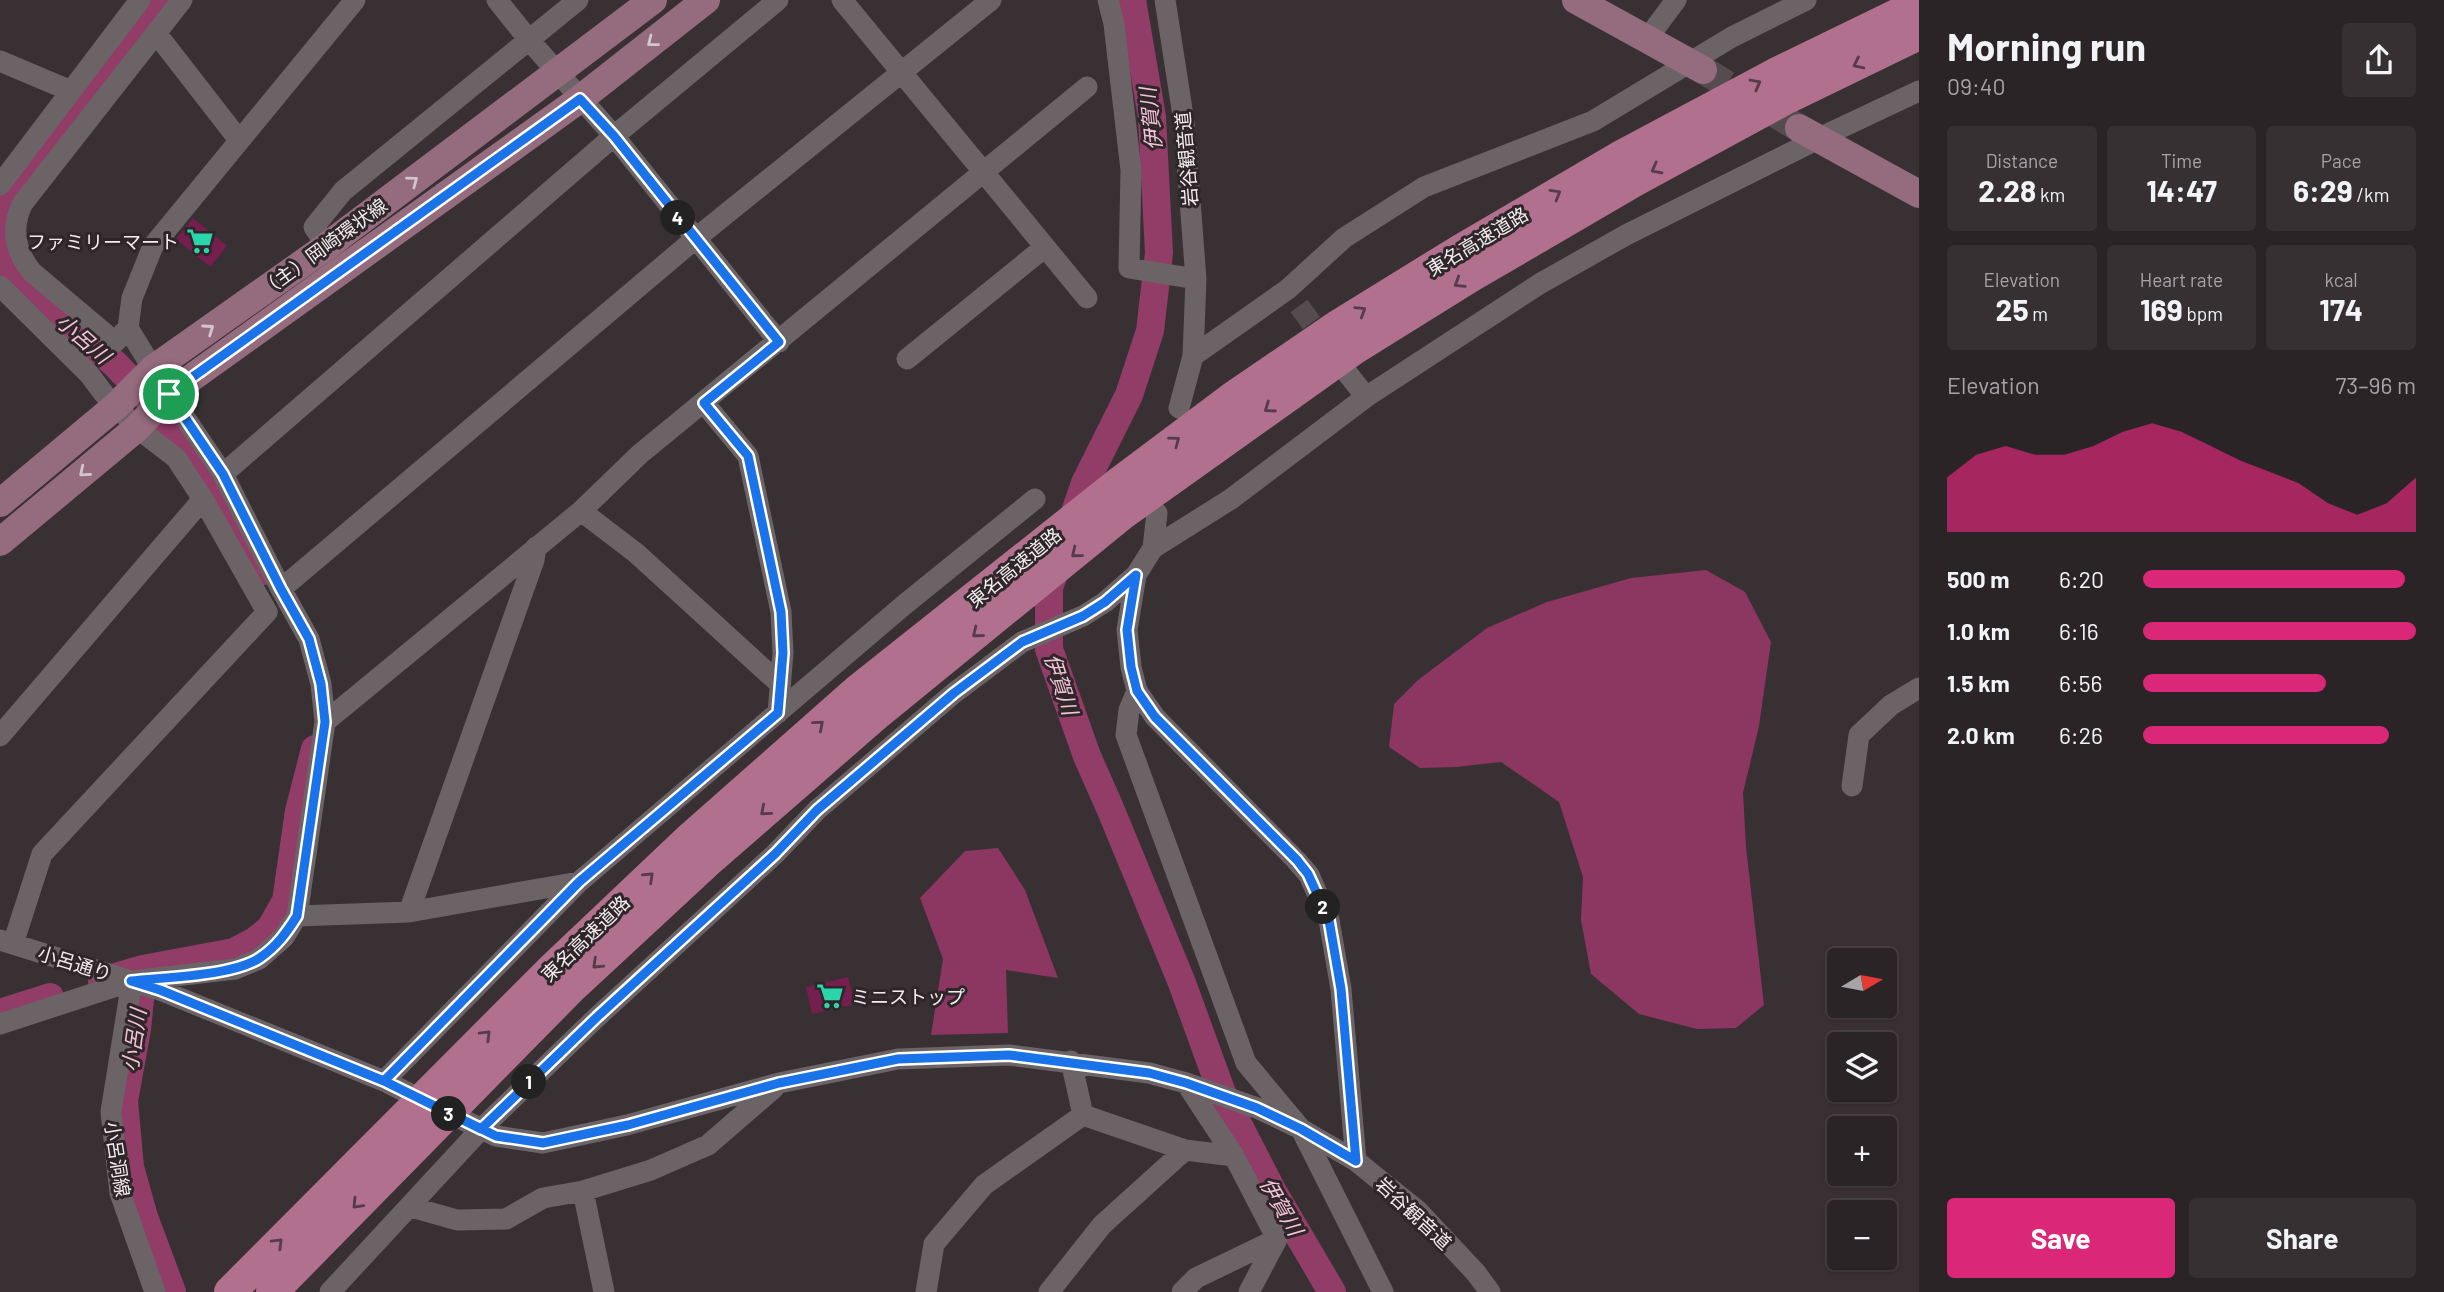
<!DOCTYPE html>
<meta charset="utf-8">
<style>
body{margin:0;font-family:Barlow,"Noto Sans JP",sans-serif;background:#373033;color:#f1f3f6;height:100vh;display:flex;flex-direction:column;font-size:26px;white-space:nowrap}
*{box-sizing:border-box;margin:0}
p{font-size:23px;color:#a6a4a7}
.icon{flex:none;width:38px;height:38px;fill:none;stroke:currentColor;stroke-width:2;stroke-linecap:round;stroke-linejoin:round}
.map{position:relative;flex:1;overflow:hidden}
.panel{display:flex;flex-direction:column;background:#2b2427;width:525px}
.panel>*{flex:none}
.needle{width:46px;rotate:80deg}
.controls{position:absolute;left:1827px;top:948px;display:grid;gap:14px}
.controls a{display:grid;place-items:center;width:70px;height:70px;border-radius:7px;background:#2b2427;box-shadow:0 2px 5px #0004,0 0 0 2px #474144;font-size:35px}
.pin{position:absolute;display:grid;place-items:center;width:60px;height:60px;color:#fff;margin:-30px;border:4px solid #fff;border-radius:50%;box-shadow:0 2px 7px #0007}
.km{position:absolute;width:35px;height:35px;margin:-18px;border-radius:50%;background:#222;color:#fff;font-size:19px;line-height:35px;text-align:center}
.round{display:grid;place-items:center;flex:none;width:74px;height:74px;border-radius:7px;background:#373033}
.headline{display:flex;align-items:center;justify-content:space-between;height:119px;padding:0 28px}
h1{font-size:38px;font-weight:700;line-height:52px}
.figures{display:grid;grid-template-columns:repeat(3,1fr);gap:10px;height:119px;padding:7px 28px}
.figures div{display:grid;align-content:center;border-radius:7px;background:#373033;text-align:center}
.figures b{font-size:30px;font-weight:700}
.figures small{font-size:19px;font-weight:400}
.figures p{font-size:19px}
.chart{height:196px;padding:14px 28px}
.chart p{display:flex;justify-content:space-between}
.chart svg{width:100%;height:126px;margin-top:7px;fill:#db2777;opacity:.7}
.primary-button{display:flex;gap:14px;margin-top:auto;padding:14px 28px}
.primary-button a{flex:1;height:80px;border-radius:7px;background:#db2777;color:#fff;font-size:28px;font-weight:700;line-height:80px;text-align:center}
.primary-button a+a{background:#373033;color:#f1f3f6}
ul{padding:0 28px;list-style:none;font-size:23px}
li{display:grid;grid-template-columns:112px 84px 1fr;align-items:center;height:52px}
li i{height:18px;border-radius:9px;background:#db2777}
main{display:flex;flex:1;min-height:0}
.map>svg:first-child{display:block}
.forest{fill:#8c3662}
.water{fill:#923c68}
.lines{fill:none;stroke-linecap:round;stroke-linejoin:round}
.river{stroke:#923c68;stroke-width:28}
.building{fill:#741f4d}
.minor-tunnel{stroke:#554c50;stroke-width:21;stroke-dasharray:21 10;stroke-linecap:butt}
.major-tunnel{stroke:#554c50;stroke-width:28;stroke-dasharray:28 14;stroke-linecap:butt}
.minor{stroke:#6c6367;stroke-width:21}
.major{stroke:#956b7e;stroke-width:28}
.highway{stroke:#b1708e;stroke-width:32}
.oneway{stroke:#d5c5cc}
.oneway2{stroke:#563c48}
.route-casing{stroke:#fff;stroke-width:14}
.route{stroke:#1a73e8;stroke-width:9}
.labels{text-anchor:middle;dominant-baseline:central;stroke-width:6;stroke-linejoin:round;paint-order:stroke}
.street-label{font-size:19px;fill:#f1ecee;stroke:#2f262a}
.poi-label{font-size:19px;fill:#f1ecee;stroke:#2f262a;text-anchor:end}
.water-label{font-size:21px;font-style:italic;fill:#f3c2d7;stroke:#2f262a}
</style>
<main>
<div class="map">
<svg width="1919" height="1292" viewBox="0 0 1919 1292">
<rect width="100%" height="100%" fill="#393034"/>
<path class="forest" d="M1706 570 1745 592 1771 642 1759 726 1743 793 1746 847 1764 1005 1736 1028 1697 1029 1639 1014 1591 974 1581 920 1583 877 1559 802 1501 762 1456 767 1420 768 1389 747 1394 704 1418 680 1487 628 1547 602 1631 578Z
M998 848 1025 890 1058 978 1006 970 1008 1033 931 1035 943 959 920 898 965 851Z"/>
<path class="water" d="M121 1123 130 1182 180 1292H163L112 1166Z"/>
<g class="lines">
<path class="river" d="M1132 0 1152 117 1159 253 1150 331 1129 395 1085 483 1049 588V649L1087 756 1110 808 1182 983 1222 1093 1272 1190 1332 1292
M0 218 34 153 159 0
M0 238 13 276 115 364 147 397 194 457 264 571
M143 969 137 1029 124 1101 130 1167 144 1217 172 1292
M102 981 143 969 234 952 255 941 270 929 286 901 299 811 315 749
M0 1013 50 997"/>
</g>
<path class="building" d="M193 218 227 246 210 267 176 239Z
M848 977 855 1004 812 1014 806 987Z"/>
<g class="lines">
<path class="minor-tunnel" d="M1299 306 1329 347"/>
<path class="major-tunnel" d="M1703 70 1799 128"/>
<path class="minor" d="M497 0 529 40 614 136 779 342
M842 0 1087 298
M1108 0 1114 24 1131 170 1129 268 1196 279
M1165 0 1184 122 1196 279 1193 356 1179 408
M156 33 239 140
M1647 39 1676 0
M0 61 71 91
M0 185 140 0
M327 246 314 227 343 191 578 0
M0 286 89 374 104 394 137 428 176 458 203 499 267 612 42 854 13 944
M128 328 115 342 32 272C15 251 10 228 23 203L182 0
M1193 356 1288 289 1344 238 1424 187 1593 121 1732 37 1806 0
M907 359 1045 247
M153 369 128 328 132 298 153 246 355 0
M1348 374 1366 397
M704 403 748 456 781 612 783 653 778 713
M223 474 614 136 778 0
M581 511 636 553 780 684
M1153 548 1157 513
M1136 575 1127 630 1131 667 1137 691 1155 717 1296 860 1309 875 1329 920 1341 989 1356 1161
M281 589 695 239 991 0
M1137 691 1129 710 1126 735 1246 1063 1301 1129 1383 1292
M325 722 581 511 640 454 1087 87
M0 736 203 499
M1852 786 1859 735 1891 705 1919 688
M409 912 534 560 536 547
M297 916 409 912 579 882
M0 940 160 990 384 1081 496 1136 543 1143 627 1125 779 1083 898 1059 1009 1055 1149 1073 1186 1083 1257 1108 1301 1129 1356 1161 1418 1211 1476 1273 1490 1292
M132 981 111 1112 120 1193 155 1292
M0 1024 132 981 235 969 259 959 284 937 297 916 325 722 321 684 309 639 281 589 223 474 169 394
M1071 1061 1083 1115
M384 1081 579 882 904 605 1035 499
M1186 1083 1234 1156 1277 1239 1249 1292
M1083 1115 1185 1150 1234 1156
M583 1191 604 1292
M411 1207 457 1220 506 1219 543 1198 583 1191 651 1170 708 1145 774 1088
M330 1292 481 1129 597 1017 775 854 817 810 954 693 1022 642 1083 616 1105 602 1136 575 1153 548 1231 499 1366 397 1541 283 1626 235 1834 131 1919 91
M926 1292 934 1244 984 1185 1083 1115
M1049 1292 1102 1225 1185 1150
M1182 1292 1196 1278 1277 1239"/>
<path class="major" d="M1576 0 1703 70
M1799 128 1919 194
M0 503 116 406 153 369 327 246 653 0
M0 542 137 428 169 394 580 99 706 0"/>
<path class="highway" d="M230 1292 553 968 687 841 858 690 1120 482 1232 398 1339 325 1459 251 1623 155 1775 74 1919 4
M272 1292 571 988 707 862 878 713 1121 515 1354 349 1473 275 1636 180 1787 98 1919 34"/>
</g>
<defs><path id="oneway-chevron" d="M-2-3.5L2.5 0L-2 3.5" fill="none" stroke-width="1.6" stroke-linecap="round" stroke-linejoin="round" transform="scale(1.75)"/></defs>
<g class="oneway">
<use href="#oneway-chevron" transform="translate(652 42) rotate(142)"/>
<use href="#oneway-chevron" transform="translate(413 181) rotate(-37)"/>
<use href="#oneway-chevron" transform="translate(209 329) rotate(-35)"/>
<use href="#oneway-chevron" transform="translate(84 472) rotate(140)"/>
</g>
<g class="oneway2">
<use href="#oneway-chevron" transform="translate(1858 64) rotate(154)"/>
<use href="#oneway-chevron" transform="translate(1756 84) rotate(-28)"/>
<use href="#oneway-chevron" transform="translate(1656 169) rotate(152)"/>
<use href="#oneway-chevron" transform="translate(1556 194) rotate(-30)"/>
<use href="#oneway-chevron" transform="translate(1459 283) rotate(148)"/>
<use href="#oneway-chevron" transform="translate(1361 311) rotate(-32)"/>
<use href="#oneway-chevron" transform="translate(1269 408) rotate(145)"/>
<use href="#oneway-chevron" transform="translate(1175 441) rotate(-37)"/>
<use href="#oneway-chevron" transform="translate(1076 553) rotate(141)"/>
<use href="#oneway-chevron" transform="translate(977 633) rotate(141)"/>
<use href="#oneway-chevron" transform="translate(819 725) rotate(-41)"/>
<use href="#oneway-chevron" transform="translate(765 811) rotate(139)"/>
<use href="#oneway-chevron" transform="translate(649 877) rotate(-43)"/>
<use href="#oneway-chevron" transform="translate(597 964) rotate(137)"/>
<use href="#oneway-chevron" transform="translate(486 1035) rotate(-45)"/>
<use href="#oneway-chevron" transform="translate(357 1204) rotate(134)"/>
<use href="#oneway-chevron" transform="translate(278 1243) rotate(-45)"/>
</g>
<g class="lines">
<defs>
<path id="route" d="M169 394 223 474 281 589 309 639 321 684 325 722 297 916C287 932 277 946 261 957 235 976 165 977 131 981L160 990 384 1081 481 1129 597 1017 775 854 817 810 954 693 1022 642 1083 616 1105 602 1136 575 1127 630 1131 667 1137 691 1155 717 1297 860 1308 874 1329 920 1341 989 1356 1161 1301 1129 1257 1108 1186 1083 1149 1073 1009 1055 898 1059 779 1083 628 1125 543 1143 496 1136 384 1081 579 882 778 713 783 653 781 612 748 456 704 403 779 342 614 136 580 99 169 394"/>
</defs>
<use href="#route" class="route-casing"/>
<use href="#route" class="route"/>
</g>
<defs>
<symbol id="supermarket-bare" viewBox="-9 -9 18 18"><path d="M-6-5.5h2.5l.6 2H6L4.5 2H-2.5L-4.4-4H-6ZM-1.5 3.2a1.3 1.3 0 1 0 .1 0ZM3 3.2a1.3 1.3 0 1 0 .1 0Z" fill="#2bd5ac" stroke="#2f262a" stroke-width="2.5" paint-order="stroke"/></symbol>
</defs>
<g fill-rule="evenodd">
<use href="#supermarket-bare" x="181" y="222" width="38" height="38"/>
<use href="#supermarket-bare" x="811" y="977" width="38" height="38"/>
</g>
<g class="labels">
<g class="street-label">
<text transform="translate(1186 159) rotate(-95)">岩谷観音道</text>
<text transform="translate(1477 241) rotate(-31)">東名高速道路</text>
<text transform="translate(323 247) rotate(-36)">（主）岡崎環状線</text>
<text transform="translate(1014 567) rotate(-39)">東名高速道路</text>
<text transform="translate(585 938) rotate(-44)">東名高速道路</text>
<text transform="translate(75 963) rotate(17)">小呂通り</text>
<text transform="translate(118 1159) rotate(81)">小呂洞線</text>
<text transform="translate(1414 1213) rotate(43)">岩谷観音道</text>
</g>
<g class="poi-label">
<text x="179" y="241">ファミリーマート</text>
<text x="851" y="996" text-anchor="start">ミニストップ</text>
</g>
<g class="water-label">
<text transform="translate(1150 119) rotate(-96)">伊賀川</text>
<text transform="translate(84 338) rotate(41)">小呂川</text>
<text transform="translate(1062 684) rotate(72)">伊賀川</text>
<text transform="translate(133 1040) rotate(-82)">小呂川</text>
<text transform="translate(1282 1206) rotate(60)">伊賀川</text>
</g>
</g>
</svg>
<div class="controls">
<a><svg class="needle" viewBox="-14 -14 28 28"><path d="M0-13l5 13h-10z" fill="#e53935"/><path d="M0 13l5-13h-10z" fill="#a6a4a7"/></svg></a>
<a><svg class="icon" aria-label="layers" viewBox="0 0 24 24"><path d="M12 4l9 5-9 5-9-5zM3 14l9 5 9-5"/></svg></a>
<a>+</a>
<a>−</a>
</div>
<div class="pin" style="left:169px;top:394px;background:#1e9e55"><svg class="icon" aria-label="arrive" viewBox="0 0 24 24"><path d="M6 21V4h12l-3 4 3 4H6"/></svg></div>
<b class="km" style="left:529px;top:1082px">1</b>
<b class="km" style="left:1323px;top:907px">2</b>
<b class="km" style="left:449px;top:1114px">3</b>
<b class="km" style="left:678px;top:218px">4</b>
</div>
<section class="panel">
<div class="headline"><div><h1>Morning run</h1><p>09:40</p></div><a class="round"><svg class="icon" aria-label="share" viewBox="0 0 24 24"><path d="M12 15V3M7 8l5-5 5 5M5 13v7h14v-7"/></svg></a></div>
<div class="figures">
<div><p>Distance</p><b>2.28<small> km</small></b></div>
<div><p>Time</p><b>14:47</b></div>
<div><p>Pace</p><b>6:29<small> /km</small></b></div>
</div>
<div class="figures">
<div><p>Elevation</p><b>25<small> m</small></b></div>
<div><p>Heart rate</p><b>169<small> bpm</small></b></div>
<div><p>kcal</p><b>174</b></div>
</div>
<div class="chart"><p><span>Elevation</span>73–96 m</p>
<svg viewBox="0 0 160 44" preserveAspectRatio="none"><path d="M0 44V25L10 17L20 14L30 17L40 17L50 14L60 9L70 6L80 9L90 14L100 19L110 23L120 27L130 34L140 38L150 34L160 25V44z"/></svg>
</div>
<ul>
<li><b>500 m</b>6:20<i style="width:96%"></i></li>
<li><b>1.0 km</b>6:16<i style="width:100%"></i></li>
<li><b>1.5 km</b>6:56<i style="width:67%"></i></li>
<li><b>2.0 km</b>6:26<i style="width:90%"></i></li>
</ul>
<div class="primary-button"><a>Save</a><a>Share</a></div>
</section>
</main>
